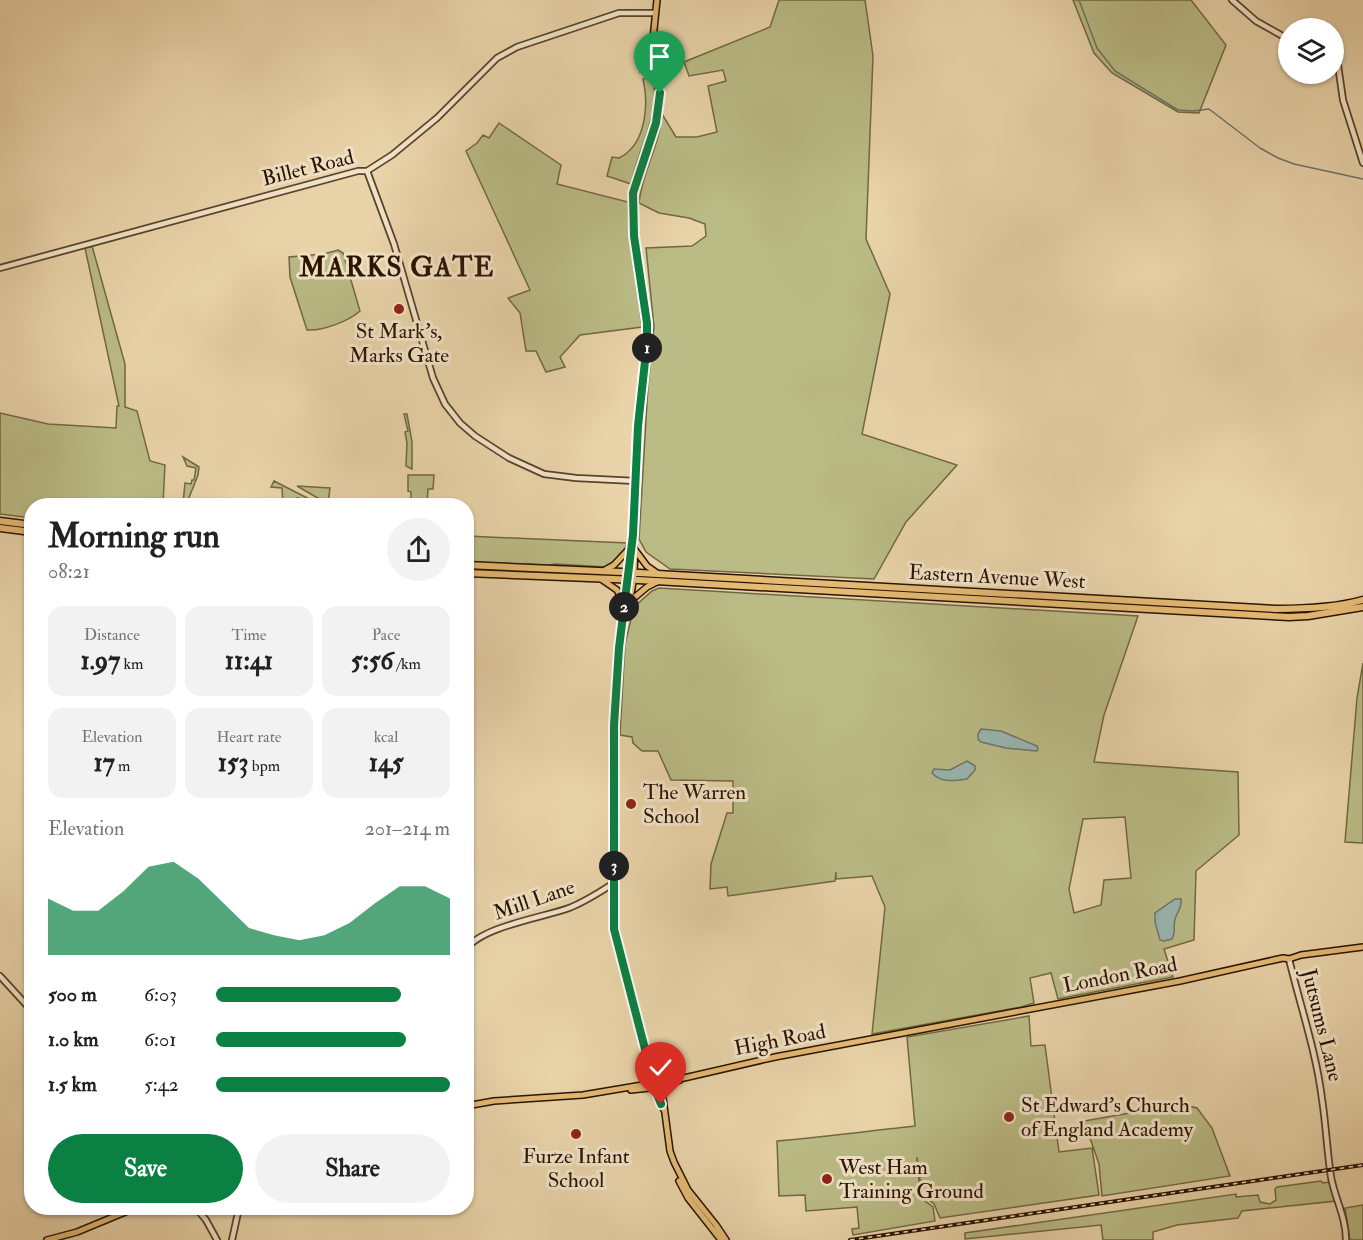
<!DOCTYPE html>
<meta charset="utf-8">
<style>
body{margin:0;font-family:"IM FELL Double Pica",serif;background:#f2f2f2;color:#222;height:100vh;display:flex;flex-direction:column;font-size:22px;white-space:nowrap}
*{box-sizing:border-box;margin:0}
p{font-size:20px;color:#767676}
.icon{flex:none;width:33px;height:33px;fill:none;stroke:currentColor;stroke-width:2;stroke-linecap:round;stroke-linejoin:round}
.map{position:relative;flex:1;overflow:hidden}
.details{position:absolute;left:24px;top:498px;width:450px;height:717px;display:flex;flex-direction:column;background:#fff;border-radius:24px;box-shadow:0 2px 4px #0004}
.details>*{flex:none}
.buttons{position:absolute;left:1278px;top:18px;display:grid;gap:12px}
.buttons a{display:grid;place-items:center;width:66px;height:66px;border-radius:50%;background:#fff;box-shadow:0 2px 4px #0004;font-size:30px}
.pin{position:absolute;display:grid;place-items:center;width:51px;height:51px;color:#fff;margin:-62px -26px;border-radius:50% 50% 50% 0;rotate:-45deg;box-shadow:0 0 6px #0007}
.pin .icon{rotate:45deg}
.km{position:absolute;width:30px;height:30px;margin:-15px;border-radius:50%;background:#222;color:#fff;font-size:16px;line-height:30px;text-align:center}
.round{display:grid;place-items:center;flex:none;width:63px;height:63px;border-radius:32px;background:#f2f2f2}
.summary{display:flex;align-items:center;justify-content:space-between;height:102px;padding:0 24px}
h1{font-size:33px;font-weight:800;line-height:45px}
.figures{display:grid;grid-template-columns:repeat(3,1fr);gap:9px;height:102px;padding:6px 24px}
.figures div{display:grid;align-content:center;border-radius:15px;background:#f2f2f2;text-align:center}
.figures b{font-size:26px;font-weight:800}
.figures small{font-size:16px;font-weight:400}
.figures p{font-size:16px}
.chart{height:168px;padding:12px 24px}
.chart p{display:flex;justify-content:space-between}
.chart svg{width:100%;height:108px;margin-top:6px;fill:#0b8043;opacity:.7}
.action{display:flex;gap:12px;margin-top:auto;padding:12px 24px}
.action a{flex:1;height:69px;border-radius:36px;background:#0b8043;color:#fff;font-size:24px;font-weight:800;line-height:69px;text-align:center}
.action a+a{background:#f2f2f2;color:#222}
ul{padding:0 24px;list-style:none;font-size:20px}
li{display:grid;grid-template-columns:96px 72px 1fr;align-items:center;height:45px}
li i{height:15px;border-radius:8px;background:#0b8043}
.map>svg:first-child{display:block}
.green{fill:#babb85;stroke:#726742;stroke-width:1.5;fill-rule:evenodd}
.water{fill:#99b6b1;stroke:#6c756a;stroke-width:1.5}
.lines{fill:none;stroke-linecap:round;stroke-linejoin:round}
.stream{stroke:#6c756a;stroke-width:1.5}
.tertiary-casing{stroke:#59432a;stroke-width:8}
.primary-casing{stroke:#291300;stroke-width:8}
.trunk-casing{stroke:#291300;stroke-width:9}
.tertiary{stroke:#f1e2c7;stroke-width:4.5}
.primary{stroke:#e4ba74;stroke-width:5}
.trunk{stroke:#e4ba74;stroke-width:6}
.rail-casing{stroke:#291300;stroke-width:4}
.rail{stroke:#f1e2c7;stroke-width:1.5;stroke-dasharray:4.5;stroke-linecap:butt}
.route-casing{stroke:#fff;stroke-width:12}
.route{stroke:#0b8043;stroke-width:8}
.poi-dot{fill:#8f2418;stroke:#f1e2c7;stroke-width:2}
.labels{text-anchor:middle;dominant-baseline:central;stroke-width:6;stroke-linejoin:round;paint-order:stroke}
.street-label{font-size:21px;fill:#291300;stroke:#f1e2c7}
.poi-label{font-size:21px;fill:#291300;stroke:#f1e2c7;text-anchor:start}
.district-label{font-size:27px;font-weight:bold;letter-spacing:1.5px;fill:#291300;stroke:#f1e2c7}
</style>
<div class="map">
<svg width="1363" height="1240" viewBox="0 0 1363 1240">
<rect width="100%" height="100%" fill="#e9d3a9"/>
<filter id="stains"><feTurbulence type="fractalNoise" baseFrequency=".00333" numOctaves="4"/><feColorMatrix values="0 0 0 0 .2 0 0 0 0 .09 0 0 0 0 .02 0 0 0 .5 -.17"/></filter>
<radialGradient id="worn" r=".72"><stop offset=".6" stop-color="#630" stop-opacity="0"/><stop offset="1" stop-color="#630" stop-opacity=".3"/></radialGradient>
<path class="green" d="M779 0H865L873 56 866 239 890 294 862 434 957 465 906 522 874 579 670 569 646 552 639 539 648 386 654 327 646 248 692 246 706 236 705 224 689 218 659 213 639 203C642 172 660 145 662 114L676 137H697L717 132 708 86 726 81 723 70 689 76 684 62 770 27Z
M1073 0H1191L1226 45 1199 113 1178 112 1112 73 1094 53Z
M650 60C664 115 642 134 631 184L607 176 612 157 619 158C646 145 649 105 643 79L646 78 642 71 640 72V62Z
M499 123 561 165 557 184 628 202 629 235 642 327 580 335 560 357 565 367 546 372 536 351H526L520 313 508 298 530 290 466 151 477 143 483 135 489 138Z
M92 246 125 364V407L137 411 150 461 165 465 163 504 175 505 32 506 31 518 0 514V413L48 424 116 428 117 406H119L85 248Z
M338 250 343 253 360 311C349 321 323 331 307 330L290 277 289 257 324 254Z
M404 414H407L412 442V469L406 466 407 443 405 432 408 431Z
M183 457 199 467 198 475 186 505 183 503 185 483 191 484 192 480H194L196 468 187 466Z
M408 475H434L433 489H428L427 505H411V492L408 491Z
M274 481 321 505H302V499L297 498 296 505H283L282 488 271 487Z
M297 486 330 488 328 504Z
M467 536 627 543C624 554 617 562 606 567L556 564 548 565 467 562Z
M659 588 1138 616 1104 715 1094 762 1238 772 1239 835 1196 871 1194 940 1164 949 1173 977 1058 999 1051 973 1030 978 1034 1003 1021 1007 872 1034 885 907 872 876 836 879V872L835 881 728 896 727 887 710 889 711 864 727 813H733V781L671 780 658 751H642L633 743 632 737 620 735 625 644 634 607 652 591ZM1125 817 1131 878 1104 880 1101 905 1074 913 1069 889 1083 819Z
M1363 663V843L1345 842 1357 698Z
M1029 1016 1031 1046 1045 1045 1059 1152 1092 1148 1099 1195 940 1218 934 1204 922 1194 917 1157 920 1193 925 1201 933 1207 935 1221 853 1235 852 1229 859 1228 857 1207 806 1211 805 1195 779 1196 777 1141C823 1137 869 1131 915 1126L907 1037Z
M1181 1104 1197 1108 1212 1128 1230 1176 1102 1196 1099 1164 1084 1121Z
M1321 1181 1323 1183 1329 1182 1336 1201 1242 1211 1238 1218 1177 1225 1153 1232V1240H1103L1101 1225 965 1239V1233L1236 1194V1197L1258 1195 1260 1202 1270 1204 1276 1200 1275 1189 1277 1187Z
M1363 1205V1240H1350L1345 1208Z"/>
<path class="water" d="M981 729 1001 731 1037 746 1038 749 1037 751 1006 748 981 742 978 739V734Z
M967 761 975 766V770L967 779C954 781 941 783 932 773L934 769 950 770Z
M1175 899H1181C1182 909 1178 910 1175 919 1173 927 1176 932 1172 939L1164 941 1160 940 1155 922V913Z"/>
<g class="lines">
<path class="stream" d="M1079 0 1097 48 1115 71 1178 110 1193 111 1209 109 1260 148 1278 158 1294 164 1363 179"/>
<defs>
<path id="tertiary" d="M1232 0 1256 21 1288 39
M1334 55 1338 65 1343 100 1363 163
M367 171 394 244 433 378 445 404 460 423 475 436 509 458 544 474 576 478 636 481
M0 268 358 171H367L392 155 437 118 497 58 517 47 619 13H655
M466 950C479 927 545 917 569 908 585 902 600 892 614 883
M1289 959C1300 1005 1316 1051 1322 1099 1326 1125 1327 1151 1331 1177 1335 1199 1346 1217 1346 1240
M0 976 32 1011
M196 1208 206 1220 217 1240
M232 1240 239 1208"/>
<path id="primary" d="M633 539C636 555 635 597 624 609L619 646 614 725V929L645 1049 649 1073 664 1110
M635 550 647 566 657 573
M629 566 635 502 638 426 647 343V323L634 236 633 193 656 123 660 93 653 39 657 0
M605 570 614 565 629 549
M601 579 617 590 623 602
M628 603 647 587 659 581
M624 609 623 603 628 575
M650 1063 663 1098 670 1151 674 1162 688 1190 716 1225 726 1240
M631 1090 668 1086 680 1080
M466 1106 494 1101 583 1095 684 1078 775 1057 1180 981 1283 958 1289 959 1301 955 1363 947
M679 1181 688 1198 721 1240
M47 1240 77 1232 135 1208"/>
<path id="trunk" d="M0 521 32 525
M0 528 32 532
M629 564 633 575
M466 565 622 572 1276 609C1305 609 1335 608 1363 600
M466 573 638 580 1289 617 1308 616 1363 607"/>
</defs>
<use href="#tertiary" class="tertiary-casing"/>
<use href="#primary" class="primary-casing"/>
<use href="#trunk" class="trunk-casing"/>
<use href="#tertiary" class="tertiary"/>
<use href="#primary" class="primary"/>
<use href="#trunk" class="trunk"/>
<defs>
<path id="rail" d="M850 1240 1363 1165"/>
</defs>
<use href="#rail" class="rail-casing"/>
<use href="#rail" class="rail"/>
</g>
<g class="lines">
<defs>
<path id="route" d="M660 93 656 123 633 193 634 236 647 323V343L638 426 633 535 619 648 614 725V929L645 1049 649 1073 661 1104"/>
</defs>
<use href="#route" class="route-casing"/>
<use href="#route" class="route"/>
</g>
<g class="poi-dot">
<circle cx="399" cy="309" r="6"/>
<circle cx="631" cy="804" r="6"/>
<circle cx="1009" cy="1117" r="6"/>
<circle cx="576" cy="1134" r="6"/>
<circle cx="827" cy="1179" r="6"/>
</g>
<g class="labels">
<g class="street-label">
<text transform="translate(308 168) rotate(-14)">Billet Road</text>
<text transform="translate(997 577) rotate(3)">Eastern Avenue West</text>
<text transform="translate(534 900) rotate(-19)">Mill Lane</text>
<text transform="translate(1120 975) rotate(-11)">London Road</text>
<text transform="translate(1322 1025) rotate(76)">Jutsums Lane</text>
<text transform="translate(780 1040) rotate(-11)">High Road</text>
</g>
<g class="poi-label">
<text x="399" y="331" text-anchor="middle">St Mark's,<tspan x="399" dy="24">Marks Gate</tspan></text>
<text x="643" y="792">The Warren<tspan x="643" dy="24">School</tspan></text>
<text x="1021" y="1105">St Edward's Church<tspan x="1021" dy="24">of England Academy</tspan></text>
<text x="576" y="1156" text-anchor="middle">Furze Infant<tspan x="576" dy="24">School</tspan></text>
<text x="839" y="1167">West Ham<tspan x="839" dy="24">Training Ground</tspan></text>
</g>
<g class="district-label">
<text x="397" y="267">MARKS GATE</text>
</g>
</g>
<rect width="100%" height="100%" filter="url(#stains)"/>
<rect width="100%" height="100%" fill="url(#worn)"/>
</svg>
<div class="buttons">
<a><svg class="icon" aria-label="layers" viewBox="0 0 24 24"><path d="M12 4l9 5-9 5-9-5zM3 14l9 5 9-5"/></svg></a>
</div>
<div class="pin" style="left:660px;top:93px;background:#1e9e55"><svg class="icon" aria-label="arrive" viewBox="0 0 24 24"><path d="M6 21V4h12l-3 4 3 4H6"/></svg></div>
<div class="pin" style="left:661px;top:1104px;background:#d93025"><svg class="icon" aria-label="check" viewBox="0 0 24 24"><path d="M5 12l5 5 9-10"/></svg></div>
<b class="km" style="left:647px;top:348px">1</b>
<b class="km" style="left:624px;top:607px">2</b>
<b class="km" style="left:614px;top:866px">3</b>
<section class="details">
<div class="summary"><div><h1>Morning run</h1><p>08:21</p></div><a class="round"><svg class="icon" aria-label="share" viewBox="0 0 24 24"><path d="M12 15V3M7 8l5-5 5 5M5 13v7h14v-7"/></svg></a></div>
<div class="figures">
<div><p>Distance</p><b>1.97<small> km</small></b></div>
<div><p>Time</p><b>11:41</b></div>
<div><p>Pace</p><b>5:56<small> /km</small></b></div>
</div>
<div class="figures">
<div><p>Elevation</p><b>17<small> m</small></b></div>
<div><p>Heart rate</p><b>153<small> bpm</small></b></div>
<div><p>kcal</p><b>145</b></div>
</div>
<div class="chart"><p><span>Elevation</span>201–214 m</p>
<svg viewBox="0 0 160 44" preserveAspectRatio="none"><path d="M0 44V21L10 26L20 26L30 18L40 8L50 6L60 13L70 23L80 33L90 36L100 38L110 36L120 31L130 23L140 16L150 16L160 21V44z"/></svg>
</div>
<ul>
<li><b>500 m</b>6:03<i style="width:79%"></i></li>
<li><b>1.0 km</b>6:01<i style="width:81%"></i></li>
<li><b>1.5 km</b>5:42<i style="width:100%"></i></li>
</ul>
<div class="action"><a>Save</a><a>Share</a></div>
</section>
</div>
